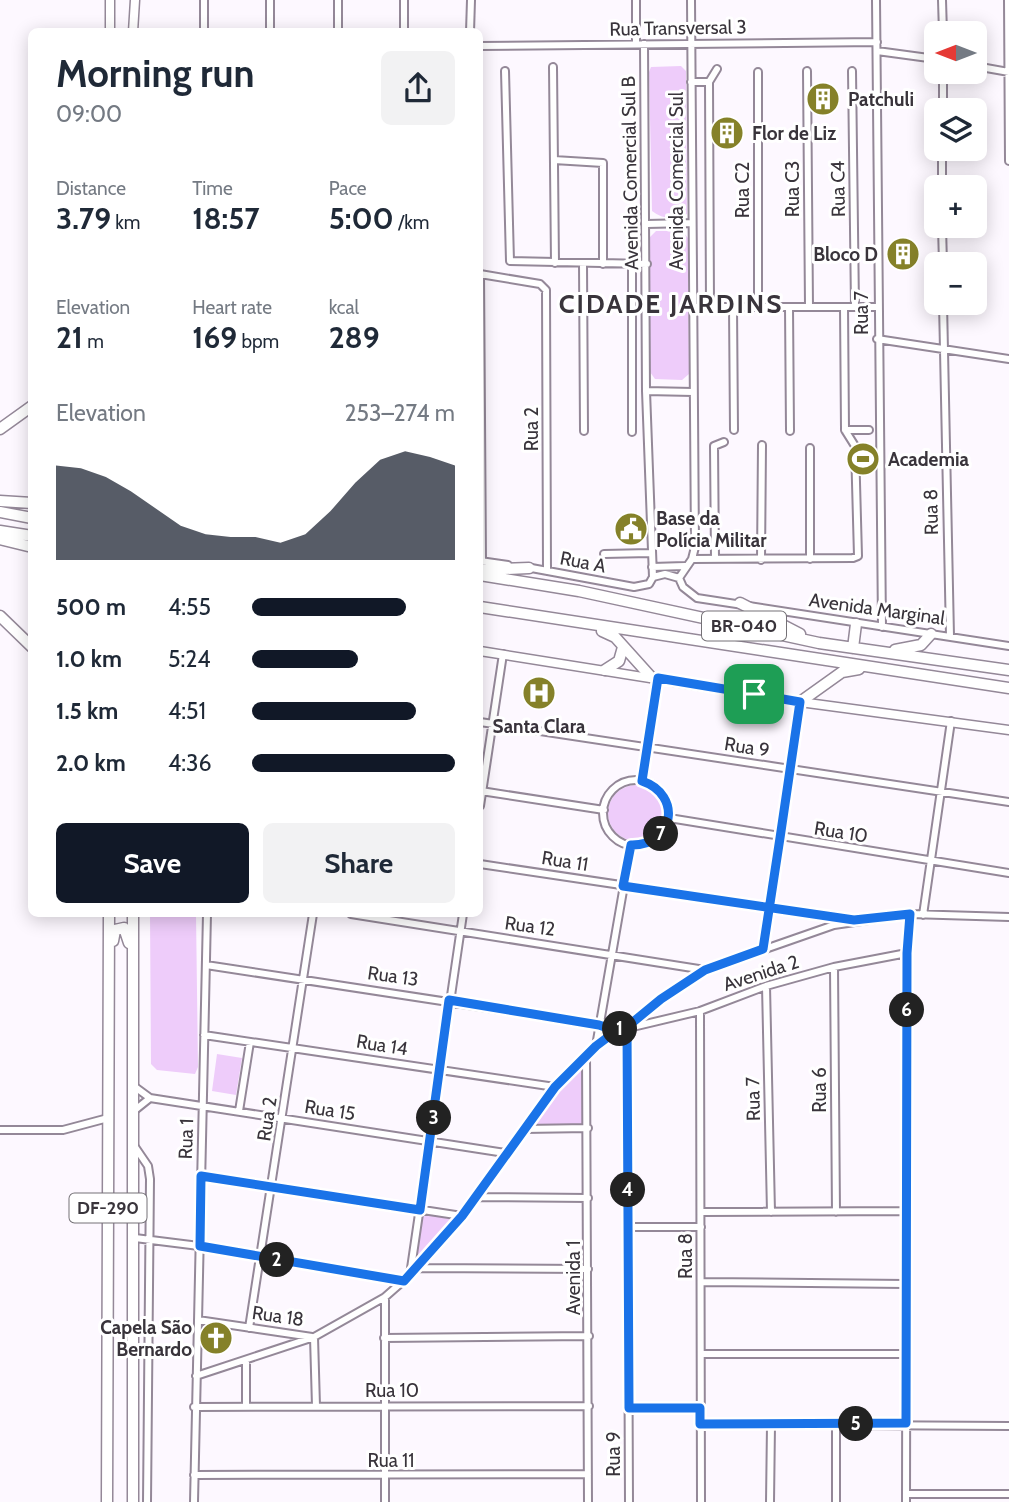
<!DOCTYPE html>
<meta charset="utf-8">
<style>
body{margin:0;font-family:Cabin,sans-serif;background:#f2f2f3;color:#1f2937;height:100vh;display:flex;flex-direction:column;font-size:26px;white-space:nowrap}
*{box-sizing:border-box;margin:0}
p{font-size:23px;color:#747a83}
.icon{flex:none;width:38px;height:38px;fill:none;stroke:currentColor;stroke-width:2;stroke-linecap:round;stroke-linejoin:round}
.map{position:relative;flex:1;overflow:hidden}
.panel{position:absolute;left:28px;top:28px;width:455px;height:889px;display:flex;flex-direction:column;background:#fff;border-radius:10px;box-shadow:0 4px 18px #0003}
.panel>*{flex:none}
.needle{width:46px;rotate:270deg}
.buttons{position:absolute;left:924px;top:21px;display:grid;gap:14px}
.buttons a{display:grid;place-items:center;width:63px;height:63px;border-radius:10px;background:#fff;box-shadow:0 4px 18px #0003;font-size:35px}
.pin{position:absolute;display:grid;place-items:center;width:60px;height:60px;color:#fff;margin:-30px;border-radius:14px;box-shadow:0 4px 10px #0006}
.km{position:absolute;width:35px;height:35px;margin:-18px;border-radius:50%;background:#222;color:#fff;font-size:19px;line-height:35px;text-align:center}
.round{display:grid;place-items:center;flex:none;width:74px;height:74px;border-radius:10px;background:#f2f2f3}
.headline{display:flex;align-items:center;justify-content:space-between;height:119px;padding:0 28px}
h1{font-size:38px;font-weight:700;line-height:52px}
.stats{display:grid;grid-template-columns:repeat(3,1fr);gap:10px;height:119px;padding:7px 28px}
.stats div{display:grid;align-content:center}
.stats b{font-size:30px;font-weight:700}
.stats small{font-size:19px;font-weight:400}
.stats p{font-size:19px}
.chart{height:196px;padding:14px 28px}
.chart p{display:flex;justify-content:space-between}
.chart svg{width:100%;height:126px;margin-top:7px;fill:#111827;opacity:.7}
.primary-button{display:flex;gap:14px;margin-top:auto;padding:14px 28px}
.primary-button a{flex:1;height:80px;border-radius:10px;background:#111827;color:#fff;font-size:28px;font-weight:700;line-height:80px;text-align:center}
.primary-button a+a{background:#f2f2f3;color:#1f2937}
ul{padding:0 28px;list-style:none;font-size:23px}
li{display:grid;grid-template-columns:112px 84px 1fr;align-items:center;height:52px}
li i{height:18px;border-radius:9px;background:#111827}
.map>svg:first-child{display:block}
.green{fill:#eeccfa}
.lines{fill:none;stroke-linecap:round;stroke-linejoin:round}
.minor-casing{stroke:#948898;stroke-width:10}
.major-casing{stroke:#948898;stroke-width:11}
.highway-casing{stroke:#948898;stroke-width:13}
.minor{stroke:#fff;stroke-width:6}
.major{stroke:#fff;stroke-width:8}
.highway{stroke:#fff;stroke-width:10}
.route-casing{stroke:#fff;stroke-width:14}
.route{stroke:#1a73e8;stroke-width:9}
.labels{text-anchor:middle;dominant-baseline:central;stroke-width:6;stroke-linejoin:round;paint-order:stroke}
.shield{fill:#fff;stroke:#747176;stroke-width:2}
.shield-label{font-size:18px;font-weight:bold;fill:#39343b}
.street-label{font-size:19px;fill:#39343b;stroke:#fff}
.poi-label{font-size:19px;font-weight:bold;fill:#39343b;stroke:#fff;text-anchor:start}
.district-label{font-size:26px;font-weight:bold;letter-spacing:2px;fill:#39343b;stroke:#fff}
</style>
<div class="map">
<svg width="1009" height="1502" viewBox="0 0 1009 1502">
<rect width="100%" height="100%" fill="#fdf8ff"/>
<path class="green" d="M681 66 686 71 687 214C675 220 662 219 652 211L649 72 651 67Z
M656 231H682L688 238 689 374 682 380 655 379 650 372V237Z
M608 813a28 28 0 1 1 56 0a28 28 0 1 1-56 0Z
M150 914H196L198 1067 195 1074 157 1070 151 1064Z
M217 1054 242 1058 236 1095 212 1091Z
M582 1065 586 1067 584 1124H537L536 1120Z
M421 1213 454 1220 412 1265Z"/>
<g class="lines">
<defs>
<path id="minor" d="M204 0V32
M270 0V32
M404 0V32
M636 0V44
M691 0 695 547 692 559 679 578 683 587 697 598 1009 646
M876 0 882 627
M942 0 943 33
M1008 0 1009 161
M338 32V0
M470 32 471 0
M480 46 877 42
M877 51 936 59
M975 66 1009 72
M553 67 555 263
M505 71 510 261 647 264
M807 71 809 307
M852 71 855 307
M758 72V307
M691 82H709L710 307
M709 82 717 69
M943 110V72
M554 160 603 163V264
M942 187V149
M647 224 691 223
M942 226 943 264
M583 263 584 431
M632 264V432
M480 274 540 284 546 290 547 571
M480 274 482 562
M943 303 950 636
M692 307H877
M733 307 734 430
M789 307 790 431
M844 307 845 430H869
M877 339 1009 359
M646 391 693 392
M810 448V559
M604 554 650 553
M692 559 853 558 858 556 855 446 845 430
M715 559 714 446 724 442
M761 560 762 445
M480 561 508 565
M526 567 634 587 649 584 653 577 646 391 644 44
M652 567 685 566
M653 577 665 574 679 578
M480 722 1009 802
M603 813a33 33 0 1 1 66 0a33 33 0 1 1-66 0Z
M642 781 658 679
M481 791 604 810
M480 806 503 654
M669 818 1009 873
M480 864 849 919
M351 914 705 970
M923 915 951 721
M763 949 800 702
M206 965 599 1025 616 1031
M834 967 836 1212
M766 986 771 1212
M700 1011 701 1502
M627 1027 629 1502
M627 1027 661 999 705 970 834 925 910 914 1009 917
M204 1035 555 1087
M596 1046 631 845
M586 1054 588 1502
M150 1098 505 1153
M135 1110 150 1098 135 1087
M239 1111 250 1042
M524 1129 588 1128
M0 1130H63L108 1118
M135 1147 148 1166 150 1179 147 1502
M201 1176 462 1216
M476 1197 588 1198
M701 1212 906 1211
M629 1227H701
M135 1238 199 1246 404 1281
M418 1268 588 1269
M410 1275 463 914
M701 1282 906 1284
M198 1320 312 1337
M249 1328 313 914
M314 1337 316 1406
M384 1338 589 1336
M701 1354H906
M246 1362V1406
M196 1376 314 1337 385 1297 418 1268 462 1216 555 1087 596 1046 616 1031 700 1011 766 986 834 967 907 953
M194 1407 589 1406
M629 1408H700
M700 1424 1009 1426
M836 1424V1502
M194 1475 588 1474
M906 1494H1009
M194 1502 207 914
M385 1502V1297
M770 1502 771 1425
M906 1502 907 953 910 914"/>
<path id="major" d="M110 32V0
M133 32 135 0
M480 651 800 702 1009 730"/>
<path id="highway" d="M0 429 32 406
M0 501 32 503
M0 512 32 518
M0 531 32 536
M0 539 32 547
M481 570 529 568
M480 575 579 591 819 643 1009 670
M740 603 800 634
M480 607 1009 688
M0 616 32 647
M602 631 615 637 651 677
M853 648 856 624
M895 650 921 645 931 634
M605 670 619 661 623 647
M800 702 842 672 859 669
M113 941 115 930 124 928 129 943
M107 1502 109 914
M133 1502V914"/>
</defs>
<use href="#minor" class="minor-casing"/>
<use href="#major" class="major-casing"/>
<use href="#highway" class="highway-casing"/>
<use href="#minor" class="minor"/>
<use href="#major" class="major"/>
<use href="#highway" class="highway"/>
</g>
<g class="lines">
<defs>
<path id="route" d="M754 694 800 702C788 784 776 867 763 949L705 970 661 999 627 1027 616 1031 596 1046 555 1087 462 1216 404 1281 200 1246 201 1176 420 1210 449 1000 599 1025 616 1031 627 1027 629 1408H700V1424L906 1423 907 953 910 914 854 920 623 886 631 845C674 846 683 795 642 781L658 678 754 694"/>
</defs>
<use href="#route" class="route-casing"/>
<use href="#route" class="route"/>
</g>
<defs>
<symbol id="building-disc" viewBox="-11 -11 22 22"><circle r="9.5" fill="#858129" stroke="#fff"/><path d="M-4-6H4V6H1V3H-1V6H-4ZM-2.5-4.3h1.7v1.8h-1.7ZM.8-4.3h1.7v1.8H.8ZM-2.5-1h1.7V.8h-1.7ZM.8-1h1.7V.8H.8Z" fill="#fff"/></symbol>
<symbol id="stadium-disc" viewBox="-11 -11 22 22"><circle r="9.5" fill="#858129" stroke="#fff"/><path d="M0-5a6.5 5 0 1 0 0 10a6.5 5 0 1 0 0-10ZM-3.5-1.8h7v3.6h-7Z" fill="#fff"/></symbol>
<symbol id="civic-disc" viewBox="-11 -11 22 22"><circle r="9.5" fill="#858129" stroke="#fff"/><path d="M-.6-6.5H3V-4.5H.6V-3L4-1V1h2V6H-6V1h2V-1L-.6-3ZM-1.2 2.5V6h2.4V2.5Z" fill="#fff"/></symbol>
<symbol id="hospital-disc" viewBox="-11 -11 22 22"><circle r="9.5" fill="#858129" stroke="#fff"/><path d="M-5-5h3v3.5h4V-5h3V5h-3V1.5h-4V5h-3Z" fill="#fff"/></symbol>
<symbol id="church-disc" viewBox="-11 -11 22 22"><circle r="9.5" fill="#858129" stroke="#fff"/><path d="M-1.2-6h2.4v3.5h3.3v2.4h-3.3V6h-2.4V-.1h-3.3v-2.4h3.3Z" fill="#fff"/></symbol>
</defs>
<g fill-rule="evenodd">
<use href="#building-disc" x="804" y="80" width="38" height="38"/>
<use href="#building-disc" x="708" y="114" width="38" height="38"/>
<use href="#building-disc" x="884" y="235" width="38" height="38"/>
<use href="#stadium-disc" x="844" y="440" width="38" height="38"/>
<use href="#civic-disc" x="612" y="510" width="38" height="38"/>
<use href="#hospital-disc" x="520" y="674" width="38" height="38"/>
<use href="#church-disc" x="197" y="1319" width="38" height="38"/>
</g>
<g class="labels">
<g class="shield">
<rect x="702" y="611.5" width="84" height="29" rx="5"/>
<rect x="69.5" y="1193.5" width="77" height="29" rx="5"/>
</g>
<g class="shield-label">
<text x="744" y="626">BR-040</text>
<text x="108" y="1208">DF-290</text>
</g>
<g class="street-label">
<text transform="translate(678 28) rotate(-1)">Rua Transversal 3</text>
<text transform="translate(630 173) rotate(-91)">Avenida Comercial Sul B</text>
<text transform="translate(676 181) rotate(-90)">Avenida Comercial Sul</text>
<text transform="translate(792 189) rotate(-90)">Rua C3</text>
<text transform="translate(838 189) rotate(-91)">Rua C4</text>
<text transform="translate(742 190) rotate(-90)">Rua C2</text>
<text transform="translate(861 313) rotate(-90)">Rua 7</text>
<text transform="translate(531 429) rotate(-90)">Rua 2</text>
<text transform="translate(931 512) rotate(-91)">Rua 8</text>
<text transform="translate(583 562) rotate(11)">Rua A</text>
<text transform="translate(877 609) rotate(8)">Avenida Marginal</text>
<text transform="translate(747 747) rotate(9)">Rua 9</text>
<text transform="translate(841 832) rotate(9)">Rua 10</text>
<text transform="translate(565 861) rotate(9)">Rua 11</text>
<text transform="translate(530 926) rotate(8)">Rua 12</text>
<text transform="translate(761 973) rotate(-18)">Avenida 2</text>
<text transform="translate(393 976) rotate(8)">Rua 13</text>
<text transform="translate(382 1045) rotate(9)">Rua 14</text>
<text transform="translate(819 1090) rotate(-90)">Rua 6</text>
<text transform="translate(753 1099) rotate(-91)">Rua 7</text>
<text transform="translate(330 1110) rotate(9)">Rua 15</text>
<text transform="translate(267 1119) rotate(-81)">Rua 2</text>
<text transform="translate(186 1139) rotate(-88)">Rua 1</text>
<text transform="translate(685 1256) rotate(-90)">Rua 8</text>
<text transform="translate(573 1278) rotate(-90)">Avenida 1</text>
<text transform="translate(278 1316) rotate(8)">Rua 18</text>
<text x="392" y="1390">Rua 10</text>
<text transform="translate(613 1454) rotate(-90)">Rua 9</text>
<text x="391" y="1460">Rua 11</text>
</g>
<g class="poi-label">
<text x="848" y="99">Patchuli</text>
<text x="752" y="133">Flor de Liz</text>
<text x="878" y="254" text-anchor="end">Bloco D</text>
<text x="888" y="459">Academia</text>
<text x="656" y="518">Base da<tspan x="656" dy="22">Polícia Militar</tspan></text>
<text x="539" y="726" text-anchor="middle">Santa Clara</text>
<text x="192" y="1327" text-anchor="end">Capela São<tspan x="192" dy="22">Bernardo</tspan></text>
</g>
<g class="district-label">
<text x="671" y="304">CIDADE JARDINS</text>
</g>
</g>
</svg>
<div class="buttons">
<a><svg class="needle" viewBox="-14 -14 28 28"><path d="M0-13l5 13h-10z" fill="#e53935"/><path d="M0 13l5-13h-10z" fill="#747a83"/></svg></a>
<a><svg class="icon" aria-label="layers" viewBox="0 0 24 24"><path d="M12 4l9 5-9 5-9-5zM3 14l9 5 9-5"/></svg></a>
<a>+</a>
<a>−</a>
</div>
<div class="pin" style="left:754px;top:694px;background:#1e9e55"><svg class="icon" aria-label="arrive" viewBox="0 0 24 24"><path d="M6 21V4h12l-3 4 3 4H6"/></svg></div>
<b class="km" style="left:620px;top:1029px">1</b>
<b class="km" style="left:277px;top:1260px">2</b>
<b class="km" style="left:434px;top:1118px">3</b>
<b class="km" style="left:628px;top:1190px">4</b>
<b class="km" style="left:856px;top:1424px">5</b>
<b class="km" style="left:907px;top:1010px">6</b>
<b class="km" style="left:661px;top:834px">7</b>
<section class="panel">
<div class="headline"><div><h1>Morning run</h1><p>09:00</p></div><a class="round"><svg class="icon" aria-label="share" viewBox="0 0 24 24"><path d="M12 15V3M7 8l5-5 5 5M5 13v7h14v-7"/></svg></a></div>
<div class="stats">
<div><p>Distance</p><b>3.79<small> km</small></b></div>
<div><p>Time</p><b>18:57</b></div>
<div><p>Pace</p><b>5:00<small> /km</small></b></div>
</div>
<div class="stats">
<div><p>Elevation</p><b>21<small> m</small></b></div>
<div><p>Heart rate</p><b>169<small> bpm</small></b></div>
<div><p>kcal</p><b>289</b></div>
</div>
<div class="chart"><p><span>Elevation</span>253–274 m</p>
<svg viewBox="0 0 160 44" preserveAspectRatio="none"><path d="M0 44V11L10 12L20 15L30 20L40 26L50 32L60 35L70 36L80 36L90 38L100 35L110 27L120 17L130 9L140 6L150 8L160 11V44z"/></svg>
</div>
<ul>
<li><b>500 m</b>4:55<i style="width:76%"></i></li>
<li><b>1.0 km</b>5:24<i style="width:52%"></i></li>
<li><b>1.5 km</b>4:51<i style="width:81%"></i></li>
<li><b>2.0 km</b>4:36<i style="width:100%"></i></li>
</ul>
<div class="primary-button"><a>Save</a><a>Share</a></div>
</section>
</div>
